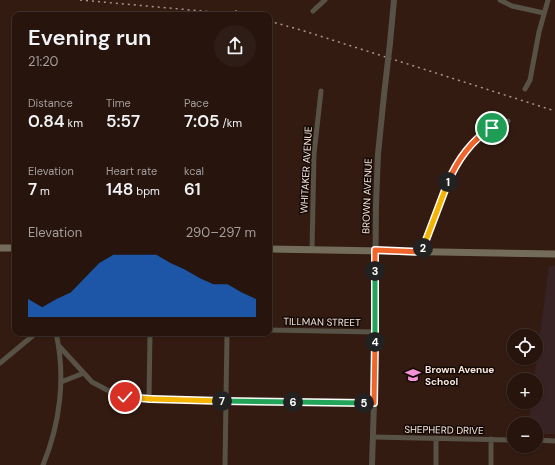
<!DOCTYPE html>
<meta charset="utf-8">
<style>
body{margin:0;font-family:"DM Sans",sans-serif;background:#2e1d16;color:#f1f3f6;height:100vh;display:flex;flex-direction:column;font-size:15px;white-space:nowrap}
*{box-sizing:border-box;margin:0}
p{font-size:13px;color:#a49e9d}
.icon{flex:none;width:22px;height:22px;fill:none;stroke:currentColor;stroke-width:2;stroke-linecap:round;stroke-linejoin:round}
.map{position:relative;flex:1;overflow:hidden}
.panel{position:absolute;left:12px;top:12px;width:260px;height:324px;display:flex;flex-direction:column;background:#26140d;border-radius:8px;box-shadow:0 1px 3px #0004,0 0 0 1px #42332e}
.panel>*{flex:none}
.tools{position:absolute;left:507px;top:329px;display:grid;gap:8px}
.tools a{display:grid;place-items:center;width:36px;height:36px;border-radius:50%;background:#26140d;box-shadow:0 1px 3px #0004,0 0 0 1px #42332e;font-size:20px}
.pin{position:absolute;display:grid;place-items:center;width:34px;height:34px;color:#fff;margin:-17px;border:2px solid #fff;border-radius:50%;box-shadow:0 1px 4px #0007}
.km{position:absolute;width:20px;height:20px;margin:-10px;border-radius:50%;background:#222;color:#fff;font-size:11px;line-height:20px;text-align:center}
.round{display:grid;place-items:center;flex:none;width:42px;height:42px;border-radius:21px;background:#2e1d16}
.headline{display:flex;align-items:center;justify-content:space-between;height:68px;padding:0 16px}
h1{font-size:22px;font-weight:600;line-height:30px}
.figures{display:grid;grid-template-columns:repeat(3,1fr);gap:6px;height:68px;padding:4px 16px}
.figures div{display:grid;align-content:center}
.figures b{font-size:17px;font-weight:600}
.figures small{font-size:11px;font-weight:400}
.figures p{font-size:11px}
.chart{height:112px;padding:8px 16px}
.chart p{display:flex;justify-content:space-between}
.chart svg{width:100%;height:72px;margin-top:4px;fill:#1a73e8;opacity:.7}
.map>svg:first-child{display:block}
.education{fill:#372323}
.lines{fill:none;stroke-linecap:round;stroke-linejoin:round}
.minor{stroke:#575146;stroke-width:5}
.tertiary{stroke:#575146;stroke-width:6}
.secondary{stroke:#746c5a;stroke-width:7}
.rail{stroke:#aa968e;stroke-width:1.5;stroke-dasharray:2 4;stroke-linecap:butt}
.tertiary-bridge{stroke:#575146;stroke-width:6}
.split-1-casing{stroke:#fff;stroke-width:8}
.split-2-casing{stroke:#fff;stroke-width:8}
.split-3-casing{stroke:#fff;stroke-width:8}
.split-4-casing{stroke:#fff;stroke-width:8}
.split-5-casing{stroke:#fff;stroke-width:8}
.split-6-casing{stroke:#fff;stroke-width:8}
.split-7-casing{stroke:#fff;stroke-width:8}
.split-8-casing{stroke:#fff;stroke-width:8}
.split-9-casing{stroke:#fff;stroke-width:8}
.split-1{stroke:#f0652b;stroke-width:5}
.split-2{stroke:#f5b400;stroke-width:5}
.split-3{stroke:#f0652b;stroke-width:5}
.split-4{stroke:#22a559;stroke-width:5}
.split-5{stroke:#f0652b;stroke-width:5}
.split-6{stroke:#22a559;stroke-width:5}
.split-7{stroke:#22a559;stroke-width:5}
.split-8{stroke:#f5b400;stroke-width:5}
.split-9{stroke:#f5b400;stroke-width:5}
.labels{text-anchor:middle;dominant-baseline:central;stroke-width:3;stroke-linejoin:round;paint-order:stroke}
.street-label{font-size:10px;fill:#f8e6df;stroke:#130905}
.poi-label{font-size:10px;font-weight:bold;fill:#f8e6df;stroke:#130905;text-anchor:start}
</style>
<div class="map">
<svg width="555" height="465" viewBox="0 0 555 465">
<rect width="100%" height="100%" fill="#331b11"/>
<path class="education" d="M549 266H555V434H536V424H529L531 402H536V380H534Z"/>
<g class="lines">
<path class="minor" d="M500 0 512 6 544 13
M313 11 325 0
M525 89 530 80 539 32 548 0
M312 250 314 154 321 91
M422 252C436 212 450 157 486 131 493 126 501 124 508 121
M269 330 375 332
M59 346 92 382 107 390 125 397 226 401 374 403
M0 363 36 333
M61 382 84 373
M149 399 150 333
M373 437 514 440
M491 439V465
M536 440 555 441
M43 465C60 424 66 377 56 333
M225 465 227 333
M436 465V438"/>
<path class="tertiary" d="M390 43 394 0
M372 465 374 403 376 205 378 154 384 95"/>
<path class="secondary" d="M0 248H15
M269 249 555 254"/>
<path class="rail" d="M80 0 213 12 239 15
M235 11 257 15
M269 21 301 30 555 111"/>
<path class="tertiary-bridge" d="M384 95 390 43"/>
</g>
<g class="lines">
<defs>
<path id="split-1" d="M448 182C457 161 472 139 492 128"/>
<path id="split-2" d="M423 248 448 182"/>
<path id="split-3" d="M375 271V250L422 252 423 248"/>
<path id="split-4" d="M375 342V271"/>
<path id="split-5" d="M364 403H374L375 342"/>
<path id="split-6" d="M293 402 364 403"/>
<path id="split-7" d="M222 401 293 402"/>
<path id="split-8" d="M151 399 222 401"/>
<path id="split-9" d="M125 397 151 399"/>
</defs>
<use href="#split-1" class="split-1-casing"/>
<use href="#split-2" class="split-2-casing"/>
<use href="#split-3" class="split-3-casing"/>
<use href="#split-4" class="split-4-casing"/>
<use href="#split-5" class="split-5-casing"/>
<use href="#split-6" class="split-6-casing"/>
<use href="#split-7" class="split-7-casing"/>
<use href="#split-8" class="split-8-casing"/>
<use href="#split-9" class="split-9-casing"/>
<use href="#split-1" class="split-1"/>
<use href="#split-2" class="split-2"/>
<use href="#split-3" class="split-3"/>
<use href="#split-4" class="split-4"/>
<use href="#split-5" class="split-5"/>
<use href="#split-6" class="split-6"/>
<use href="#split-7" class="split-7"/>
<use href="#split-8" class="split-8"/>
<use href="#split-9" class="split-9"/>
</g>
<defs>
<symbol id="school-bare" viewBox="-9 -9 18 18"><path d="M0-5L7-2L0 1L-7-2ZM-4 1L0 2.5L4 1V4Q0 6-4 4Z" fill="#f491d4" stroke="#130905" stroke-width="2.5" paint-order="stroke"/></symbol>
</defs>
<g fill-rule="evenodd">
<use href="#school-bare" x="402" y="364" width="22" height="22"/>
</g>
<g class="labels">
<g class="street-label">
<text transform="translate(306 170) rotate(-87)">WHITAKER AVENUE</text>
<text transform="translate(367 196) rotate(-88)">BROWN AVENUE</text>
<text transform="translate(322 322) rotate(1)">TILLMAN STREET</text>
<text transform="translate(444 430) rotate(1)">SHEPHERD DRIVE</text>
</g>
<g class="poi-label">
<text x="425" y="369">Brown Avenue<tspan x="425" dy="12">School</tspan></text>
</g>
</g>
</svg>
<div class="tools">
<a><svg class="icon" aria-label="locate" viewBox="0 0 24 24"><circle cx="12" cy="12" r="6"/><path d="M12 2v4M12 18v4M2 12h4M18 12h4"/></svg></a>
<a>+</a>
<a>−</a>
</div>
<div class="pin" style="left:492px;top:128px;background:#1e9e55"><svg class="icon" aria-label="arrive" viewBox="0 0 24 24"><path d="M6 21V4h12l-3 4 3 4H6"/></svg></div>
<div class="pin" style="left:125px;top:397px;background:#d93025"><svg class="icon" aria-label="check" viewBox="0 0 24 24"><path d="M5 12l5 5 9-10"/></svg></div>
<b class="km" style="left:448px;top:182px">1</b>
<b class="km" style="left:423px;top:248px">2</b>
<b class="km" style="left:375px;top:271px">3</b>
<b class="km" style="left:375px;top:342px">4</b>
<b class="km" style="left:364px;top:403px">5</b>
<b class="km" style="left:293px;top:402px">6</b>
<b class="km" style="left:222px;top:401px">7</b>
<section class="panel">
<div class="headline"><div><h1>Evening run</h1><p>21:20</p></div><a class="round"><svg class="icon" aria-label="share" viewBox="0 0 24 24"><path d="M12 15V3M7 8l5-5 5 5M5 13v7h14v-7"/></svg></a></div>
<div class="figures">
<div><p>Distance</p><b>0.84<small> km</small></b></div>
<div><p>Time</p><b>5:57</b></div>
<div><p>Pace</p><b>7:05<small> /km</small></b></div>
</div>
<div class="figures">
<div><p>Elevation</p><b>7<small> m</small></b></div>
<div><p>Heart rate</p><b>148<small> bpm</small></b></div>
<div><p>kcal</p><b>61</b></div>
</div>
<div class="chart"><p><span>Elevation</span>290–297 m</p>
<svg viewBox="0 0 160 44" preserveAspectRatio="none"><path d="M0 44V33L10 38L20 33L30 29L40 20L50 11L60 6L70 6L80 6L90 6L100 11L110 15L120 20L130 24L140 24L150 29L160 33V44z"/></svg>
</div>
</section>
</div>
